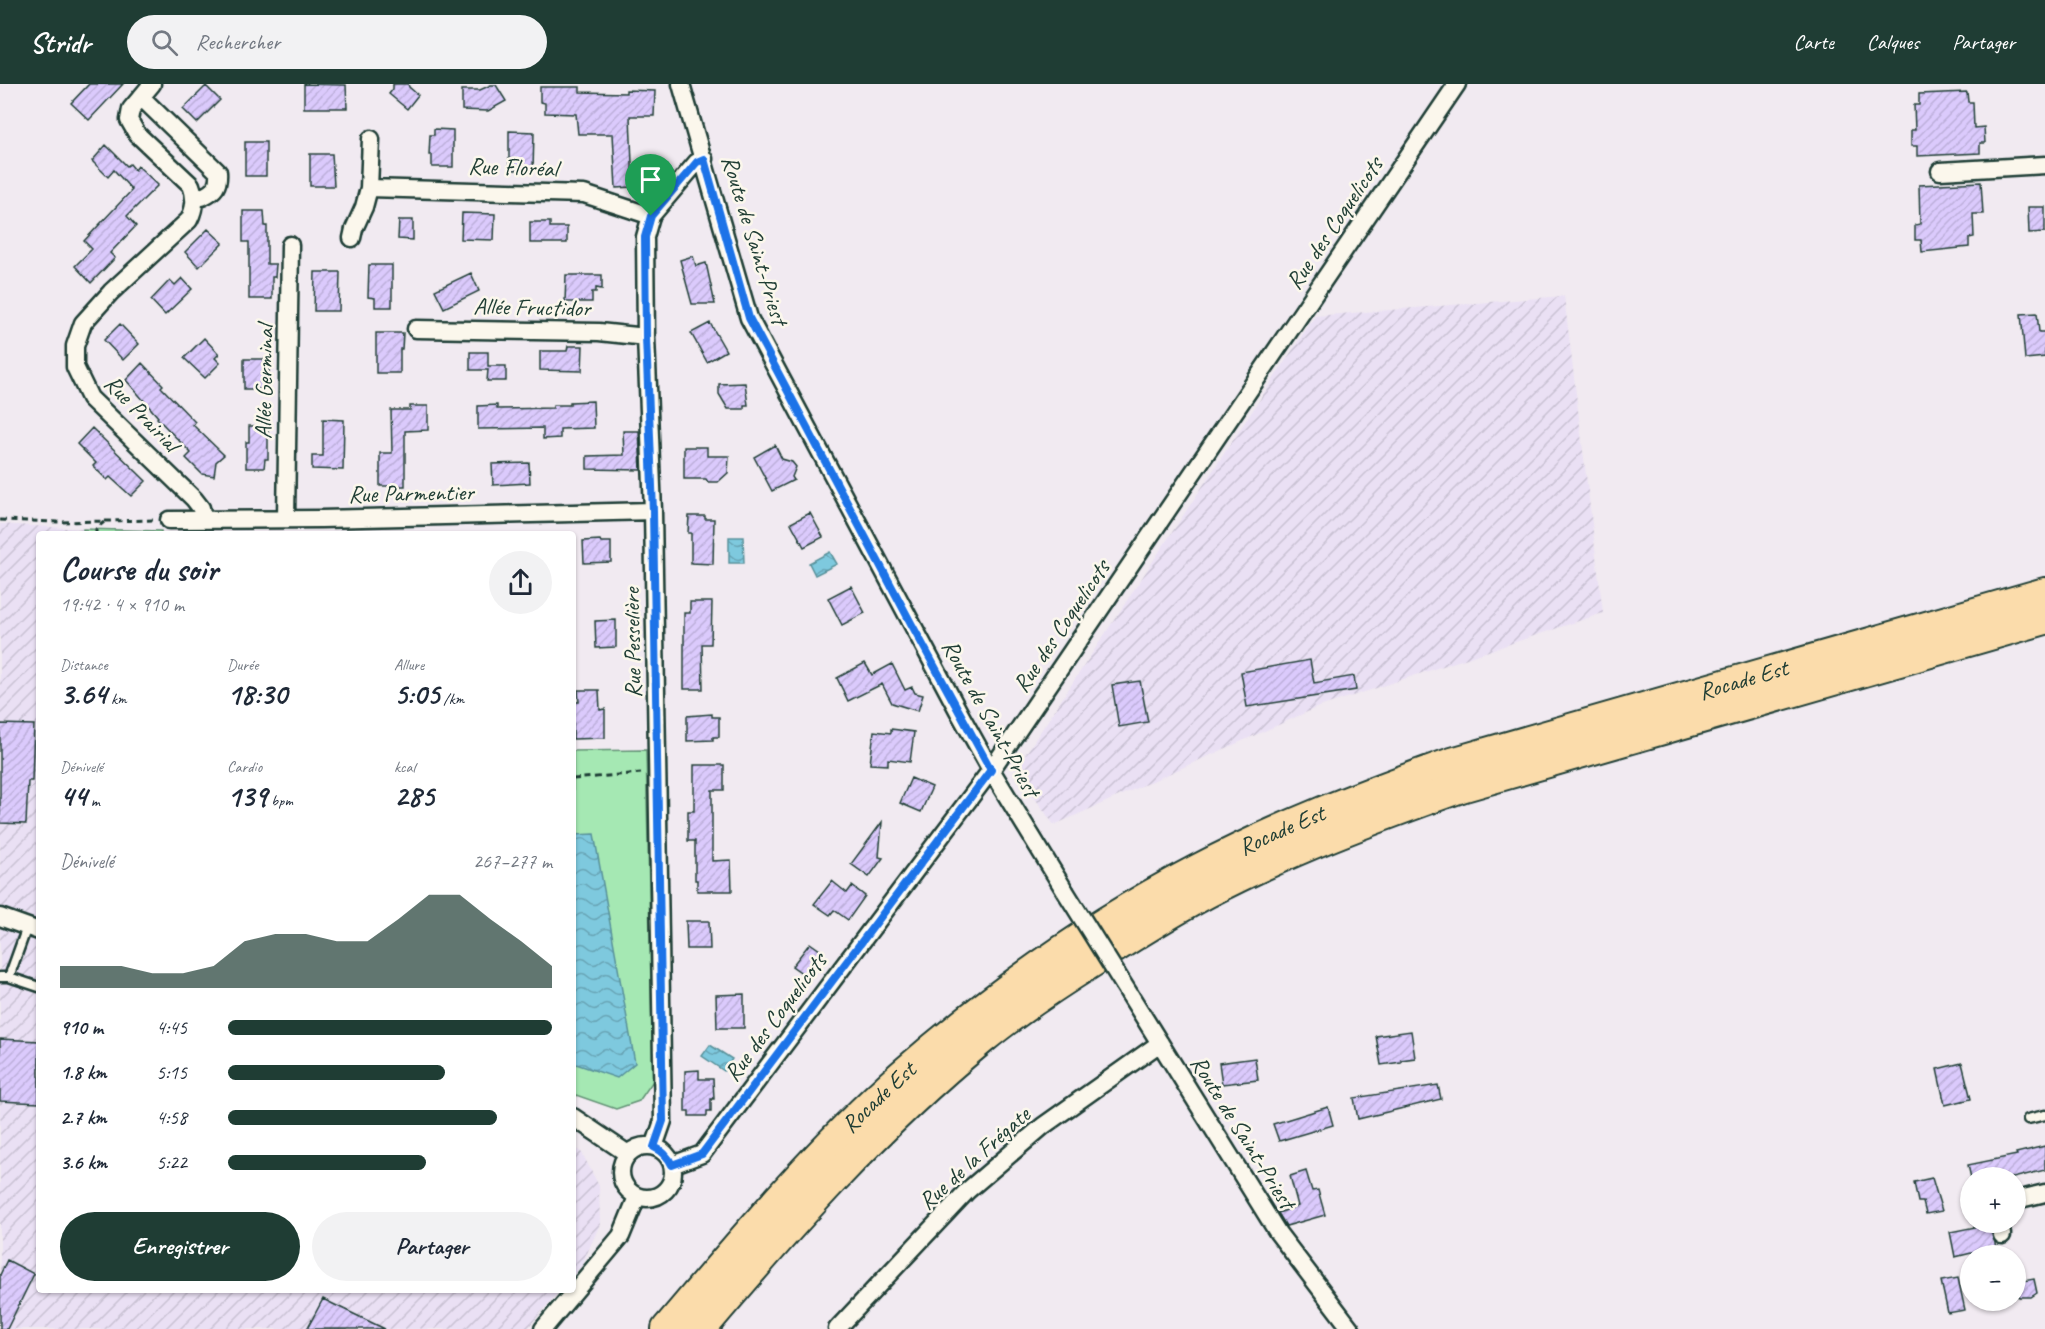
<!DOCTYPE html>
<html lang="fr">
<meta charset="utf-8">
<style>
body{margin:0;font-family:Caveat,sans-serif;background:#f2f2f3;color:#1f2937;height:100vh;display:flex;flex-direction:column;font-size:22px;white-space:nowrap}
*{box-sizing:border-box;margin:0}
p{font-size:20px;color:#747a83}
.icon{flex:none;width:33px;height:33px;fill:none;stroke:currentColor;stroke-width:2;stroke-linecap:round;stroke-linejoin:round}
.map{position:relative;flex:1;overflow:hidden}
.side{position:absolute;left:36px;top:447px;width:540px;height:762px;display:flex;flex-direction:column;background:#fff;border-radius:6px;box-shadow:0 2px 4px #0004}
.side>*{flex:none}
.tools{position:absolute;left:1960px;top:1083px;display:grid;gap:12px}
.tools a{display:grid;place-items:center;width:66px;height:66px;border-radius:50%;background:#fff;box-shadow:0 2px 4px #0004;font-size:30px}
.pin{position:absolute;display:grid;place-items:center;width:51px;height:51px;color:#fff;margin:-62px -26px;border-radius:50% 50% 50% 0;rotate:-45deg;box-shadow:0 0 6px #0007}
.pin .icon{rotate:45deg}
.round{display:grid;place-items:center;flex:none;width:63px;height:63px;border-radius:32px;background:#f2f2f3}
.summary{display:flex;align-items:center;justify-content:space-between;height:102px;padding:0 24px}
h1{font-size:33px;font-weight:700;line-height:45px}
.metrics{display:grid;grid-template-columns:repeat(3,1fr);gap:9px;height:102px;padding:6px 24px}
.metrics div{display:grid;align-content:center}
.metrics b{font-size:30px;font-weight:700}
.metrics small{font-size:16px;font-weight:400}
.metrics p{font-size:16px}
.chart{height:168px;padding:12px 24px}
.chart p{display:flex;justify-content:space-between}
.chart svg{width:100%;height:108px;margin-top:6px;fill:#1f3d34;opacity:.7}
.cta{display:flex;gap:12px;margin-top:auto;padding:12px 24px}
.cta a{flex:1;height:69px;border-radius:36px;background:#1f3d34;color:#fff;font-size:24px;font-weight:700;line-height:69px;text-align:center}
.cta a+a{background:#f2f2f3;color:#1f2937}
ul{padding:0 24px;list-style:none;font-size:20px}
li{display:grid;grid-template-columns:96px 72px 1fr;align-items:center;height:45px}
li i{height:15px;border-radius:8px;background:#1f3d34}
header{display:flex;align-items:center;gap:36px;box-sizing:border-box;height:84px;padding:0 30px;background:#1f3d34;color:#fff}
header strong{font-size:28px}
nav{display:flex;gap:33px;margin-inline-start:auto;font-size:21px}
.search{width:420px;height:54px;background:#f2f2f3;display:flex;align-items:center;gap:15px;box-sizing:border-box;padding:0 21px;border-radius:33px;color:#747a83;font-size:22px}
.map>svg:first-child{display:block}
.industrial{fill:url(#industrial-furrows)}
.park{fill:#a5e8b3;stroke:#629274;stroke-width:1.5}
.water{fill:url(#water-waves);stroke:#58919a;stroke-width:1.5}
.building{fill:url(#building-hatch);stroke:#1f3d34;stroke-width:1.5}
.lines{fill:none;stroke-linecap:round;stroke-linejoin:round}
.service-casing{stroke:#1f3d34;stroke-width:13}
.minor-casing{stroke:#1f3d34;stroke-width:21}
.motorway-casing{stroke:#1f3d34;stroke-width:34}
.path{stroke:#1f3d34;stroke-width:3;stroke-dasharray:6 4.5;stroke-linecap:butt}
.service{stroke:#fbf7ec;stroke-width:8}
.minor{stroke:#fbf7ec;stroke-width:16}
.motorway{stroke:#fbdcab;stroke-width:30}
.minor-bridge-casing{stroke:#1f3d34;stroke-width:21;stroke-linecap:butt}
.minor-bridge{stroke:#fbf7ec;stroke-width:16}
.route-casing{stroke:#fff;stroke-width:12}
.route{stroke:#1a73e8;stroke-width:8}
.labels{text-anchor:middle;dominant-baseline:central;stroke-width:5;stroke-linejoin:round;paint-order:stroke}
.street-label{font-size:24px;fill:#1f3d34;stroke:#fbf7ec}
</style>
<header>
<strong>Stridr</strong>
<div class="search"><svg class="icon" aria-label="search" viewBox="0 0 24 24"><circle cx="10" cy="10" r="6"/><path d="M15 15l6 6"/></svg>Rechercher</div>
<nav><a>Carte</a><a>Calques</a><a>Partager</a></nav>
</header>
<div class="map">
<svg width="2045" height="1245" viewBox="0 0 2045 1245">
<defs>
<pattern id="industrial-furrows" width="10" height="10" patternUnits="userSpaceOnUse" patternTransform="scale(1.5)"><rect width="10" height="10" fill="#eae0f4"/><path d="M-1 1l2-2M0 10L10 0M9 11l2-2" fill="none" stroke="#c8c1d2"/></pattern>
<pattern id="water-waves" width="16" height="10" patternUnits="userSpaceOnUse" patternTransform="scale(1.5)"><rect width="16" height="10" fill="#7ec9de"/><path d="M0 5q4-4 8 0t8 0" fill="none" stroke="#67a4b5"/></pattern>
<pattern id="building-hatch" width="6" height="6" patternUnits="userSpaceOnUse" patternTransform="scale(1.5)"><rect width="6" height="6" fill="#dbcafc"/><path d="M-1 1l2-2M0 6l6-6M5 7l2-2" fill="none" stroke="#bcaed9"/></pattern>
</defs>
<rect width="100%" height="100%" fill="#f1eaf1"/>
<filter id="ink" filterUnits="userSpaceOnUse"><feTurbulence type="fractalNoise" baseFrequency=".0167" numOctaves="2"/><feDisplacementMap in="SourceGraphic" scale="12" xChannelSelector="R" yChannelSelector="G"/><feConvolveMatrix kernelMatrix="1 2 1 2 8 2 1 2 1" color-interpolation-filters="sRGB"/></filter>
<g filter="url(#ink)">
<path class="industrial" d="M1564 212 1603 529 1316 624 1054 741 1015 686 1315 232Z
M0 440 83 445V450H39V1206H560L527 1245H0Z
M573 1062 582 1069 599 1102 600 1140 582 1181 573 1191Z"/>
<path class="park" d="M83 445 161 447V450H83Z
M646 666 653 997 639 1017 616 1025 573 1010V667Z"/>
<path class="water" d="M729 453H743L744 479H729Z
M830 468 837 480 815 491 809 479Z
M594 750 635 979 617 994 573 979V751Z
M710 961 732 975 724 987 702 972Z"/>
<path class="building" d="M89 0H123L89 36 71 19Z
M304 0 346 1 347 24H304Z
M393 0H408L409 3 418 11 407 25 389 10 393 5Z
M491 1H496L506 17 488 27 462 26V6H480Z
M206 2 220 16 197 39 183 25Z
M540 3H580V8L626 9V6L655 7 654 32H630L633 103 616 104 613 50H578L576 30 545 29V19L540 18Z
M1967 8 1968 18H1973L1974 44 1984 43 1985 59H1980V69L1917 72V62H1911V46H1915L1914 21H1919V10Z
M434 45 453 46V83H432V71H429L430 51H434Z
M509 47 534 48 533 86H509Z
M245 58H266V92H245Z
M106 61 127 82 130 80 135 86 138 82 158 101 127 132 136 142 110 169 115 174 91 199 75 182 92 165 84 157 132 106 114 86 108 93 92 77Z
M310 70H332L334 102H310Z
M1981 98 1983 130H1973L1974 153 1969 154V163L1922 168 1921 156H1915V141L1920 140 1919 101Z
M2028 123H2045V148L2029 149Z
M243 127H264L265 142H267V180H276L275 193H272V215H249V158H243Z
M462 129 495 130 494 156 461 155Z
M399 136H413V156L398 155Z
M530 138H550V143H567V159H530Z
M208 145 223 159 199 183 185 168Z
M693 172 696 182 706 179 715 220H692L680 176Z
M369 181H392V223H375V214L368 213Z
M315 188H340L339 227H314Z
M471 189 479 207 444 224 435 206Z
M566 191H602V205L596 204V208H592V218H565Z
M182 194 192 205 165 231 151 216 170 196 175 201Z
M2037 229 2039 248H2045V273L2025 275 2021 230Z
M710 239 726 267 707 278 691 249Z
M120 240 139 260 123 276 104 256Z
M376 249H403L402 265H400V289H376Z
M204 254 219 270 215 274 220 279 205 294 184 274Z
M568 262H583L582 287 540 286V267H567Z
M470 268H488V282H506V297H487L488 286H470Z
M244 275H269V290L265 289V305H244Z
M142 279 163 301 161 303 195 338 193 341 224 371 216 378 214 392 202 390 186 374 191 369 157 334 158 333 126 296Z
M745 299 748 321H744V325H728L719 310V300Z
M593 317 594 344 560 345V354L543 355V344L478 345V322L497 321V325L553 324V321H570V318Z
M410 322H428V346L405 347V402H380V369H392L391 326H410Z
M323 335 344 336 343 386 312 385V372H323Z
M249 342H268V375H265L264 384H246V358H249Z
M92 344 146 397 131 412 110 393 107 396 93 382 96 379 77 360Z
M623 347H639L641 386 587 385V372L624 371Z
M775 361 782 375 792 378 796 383 792 393 794 396 772 407 754 373Z
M684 363H707V372H729L728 389 718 398H708L706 395H684Z
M529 379 530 399 493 401 492 380Z
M810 429 823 453 804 463 791 439Z
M689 432H705V435H714L713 480 691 479V449H688Z
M600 456 601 458H611V478L584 479 583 457Z
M851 502 865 529 842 541 828 514Z
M690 518H712L711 560H702L703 605H684V529H690Z
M616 536V563L596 564 595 537Z
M1310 576 1314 599 1354 592 1356 606 1247 623 1241 588Z
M865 579 872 591 892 580 905 606 912 603 915 609 923 611 918 627 892 619 882 600 848 617 837 594Z
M1140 597 1148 638 1119 643 1112 601Z
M578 606H599L600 626 605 625V654L573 655V618H579Z
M712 630V633H719V653H713V656L687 657V632Z
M0 640 34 641 32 697H28L26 740 0 739Z
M891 645 914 648 910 678 888 675V681L870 680 874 647 891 649Z
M694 681H724V706H712V777L731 776 732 807H697V796H695V757H688V727H694Z
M911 694 932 703 921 728 900 719Z
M882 738 879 773 883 774 869 793 851 780Z
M832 797 847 809 852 802 865 812 848 836 834 826 830 831 814 820Z
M686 837H709L710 865H687Z
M810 859 824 869 806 892 792 882Z
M744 910V944H717L716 911Z
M1411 947 1415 974 1401 976V978L1381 981 1376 952Z
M0 955 39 957V1019L0 1017Z
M1255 974 1258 996 1222 1000 1219 979Z
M1962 979 1971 1015 1945 1021 1937 985Z
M699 986V995H713L714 1015H711V1027H707V1032H689V1027H685V987Z
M1438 1001 1441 1015 1358 1035 1354 1014Z
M1328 1023 1333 1041 1279 1057 1273 1040Z
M2045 1062V1086L2013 1094H1971L1968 1081 2017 1071 2016 1069Z
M1306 1087 1312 1107 1318 1106 1325 1131 1286 1142 1278 1129 1298 1122 1290 1092Z
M1932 1094 1942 1127 1926 1130 1923 1118H1918L1914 1098Z
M1990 1140 1996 1163 1955 1173 1950 1148Z
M7 1176 34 1190 7 1245H0V1191Z
M1958 1194 1965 1226 1948 1229 1941 1197Z
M2034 1195 2037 1209 2031 1213H2019L2017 1198Z
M323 1215 333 1220 385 1245H307Z"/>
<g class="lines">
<defs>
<path id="service" d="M0 893H9L27 843
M9 893 39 903
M2028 1035 2045 1031"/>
<path id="minor" d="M152 0 131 25 129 36 137 50 191 101C196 114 195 124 189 136L111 208 83 239 75 262V283L90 314 194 415 201 424 203 435
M681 0 749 234 961 632 991 686 1065 807
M141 13 218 88C219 102 215 107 202 113L194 110
M371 55 369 104 584 110 651 132
M1940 87 2045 81
M352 154 354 145 364 123 369 104
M416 245 599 248 646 253
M286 435 290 161
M169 436 321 435 653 427
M0 833 39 847
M1130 911 1278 1149 1351 1245
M573 1033 628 1070
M621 1088a26 26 0 1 1 52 0a26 26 0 1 1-52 0Z
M654 1063 663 1037 653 427 646 253 645 153 651 132 697 78 704 75
M672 1081 702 1070 991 686 1457 0
M2016 1116 2045 1109
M2000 1138 2002 1151
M543 1245 621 1152 637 1113
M837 1245 967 1107 1043 1042 1160 959"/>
<g id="motorway">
<path id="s1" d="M667 1245C741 1158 815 1068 902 991 991 913 1091 841 1197 786 1279 743 1365 710 1452 679L2045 509"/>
<path d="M701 1245C789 1141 876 1042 982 955 1017 926 1054 902 1092 878 1129 854 1167 830 1206 809 1288 766 1374 734 1461 703L2045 535"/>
</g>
</defs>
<use href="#service" class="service-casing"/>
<use href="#minor" class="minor-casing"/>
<use href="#motorway" class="motorway-casing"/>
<path class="path" d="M0 436 59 438 155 436
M96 450V445L104 438
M573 695 641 689"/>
<use href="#service" class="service"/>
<use href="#minor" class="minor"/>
<use href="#motorway" class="motorway"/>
<defs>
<path id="minor-bridge" d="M1065 807 1130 911"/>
</defs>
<use href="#minor-bridge" class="minor-bridge-casing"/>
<use href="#minor-bridge" class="minor-bridge"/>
</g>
</g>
<g class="lines" filter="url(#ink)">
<defs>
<path id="route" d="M704 75 749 234 912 541 991 686 702 1070 672 1081C668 1072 663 1067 654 1063L663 1037 653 427 646 253 645 153 651 132 697 78Z"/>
</defs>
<use href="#route" class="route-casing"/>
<use href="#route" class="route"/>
</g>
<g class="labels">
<g class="street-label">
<text transform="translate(513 83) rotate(2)">Rue Floréal</text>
<text transform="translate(1334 139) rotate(-56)">Rue des Coquelicots</text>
<text transform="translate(755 156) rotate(73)">Route de Saint-Priest</text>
<text transform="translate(532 223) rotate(1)">Allée Fructidor</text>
<text transform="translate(264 298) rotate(-89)">Allée Germinal</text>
<text transform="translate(142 329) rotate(46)">Rue Prairial</text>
<text transform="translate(411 409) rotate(-1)">Rue Parmentier</text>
<text transform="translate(1061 542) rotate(-56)">Rue des Coquelicots</text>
<text transform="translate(632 559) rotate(-91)">Rue Pesselière</text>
<text stroke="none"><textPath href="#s1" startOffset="1286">Rocade Est</textPath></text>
<text transform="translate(991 634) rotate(61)">Route de Saint-Priest</text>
<text stroke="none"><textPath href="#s1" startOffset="800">Rocade Est</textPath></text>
<text transform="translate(775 933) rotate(-53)">Rue des Coquelicots</text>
<text stroke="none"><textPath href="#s1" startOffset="314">Rocade Est</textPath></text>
<text transform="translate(1243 1048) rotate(58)">Route de Saint-Priest</text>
<text transform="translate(974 1074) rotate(-42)">Rue de la Frégate</text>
</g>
</g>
</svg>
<div class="tools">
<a>+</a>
<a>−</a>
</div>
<div class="pin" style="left:651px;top:132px;background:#1e9e55"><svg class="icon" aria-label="arrive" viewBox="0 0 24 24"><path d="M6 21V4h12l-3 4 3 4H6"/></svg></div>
<section class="side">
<div class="summary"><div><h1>Course du soir</h1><p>19:42 · 4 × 910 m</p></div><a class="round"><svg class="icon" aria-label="share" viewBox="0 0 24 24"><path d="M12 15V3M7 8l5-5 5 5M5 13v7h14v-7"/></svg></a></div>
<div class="metrics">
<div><p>Distance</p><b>3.64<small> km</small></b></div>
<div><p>Durée</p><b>18:30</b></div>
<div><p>Allure</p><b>5:05<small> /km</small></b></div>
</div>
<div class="metrics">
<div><p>Dénivelé</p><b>44<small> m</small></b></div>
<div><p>Cardio</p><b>139<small> bpm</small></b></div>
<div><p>kcal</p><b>285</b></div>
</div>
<div class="chart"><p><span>Dénivelé</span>267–277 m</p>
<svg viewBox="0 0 160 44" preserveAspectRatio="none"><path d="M0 44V35L10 35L20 35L30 38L40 38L50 35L60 25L70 22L80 22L90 25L100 25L110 16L120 6L130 6L140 16L150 25L160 35V44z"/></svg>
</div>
<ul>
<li><b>910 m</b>4:45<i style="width:100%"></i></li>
<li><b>1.8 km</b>5:15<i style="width:67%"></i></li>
<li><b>2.7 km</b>4:58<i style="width:83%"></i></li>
<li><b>3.6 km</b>5:22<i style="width:61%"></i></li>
</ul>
<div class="cta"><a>Enregistrer</a><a>Partager</a></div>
</section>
</div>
